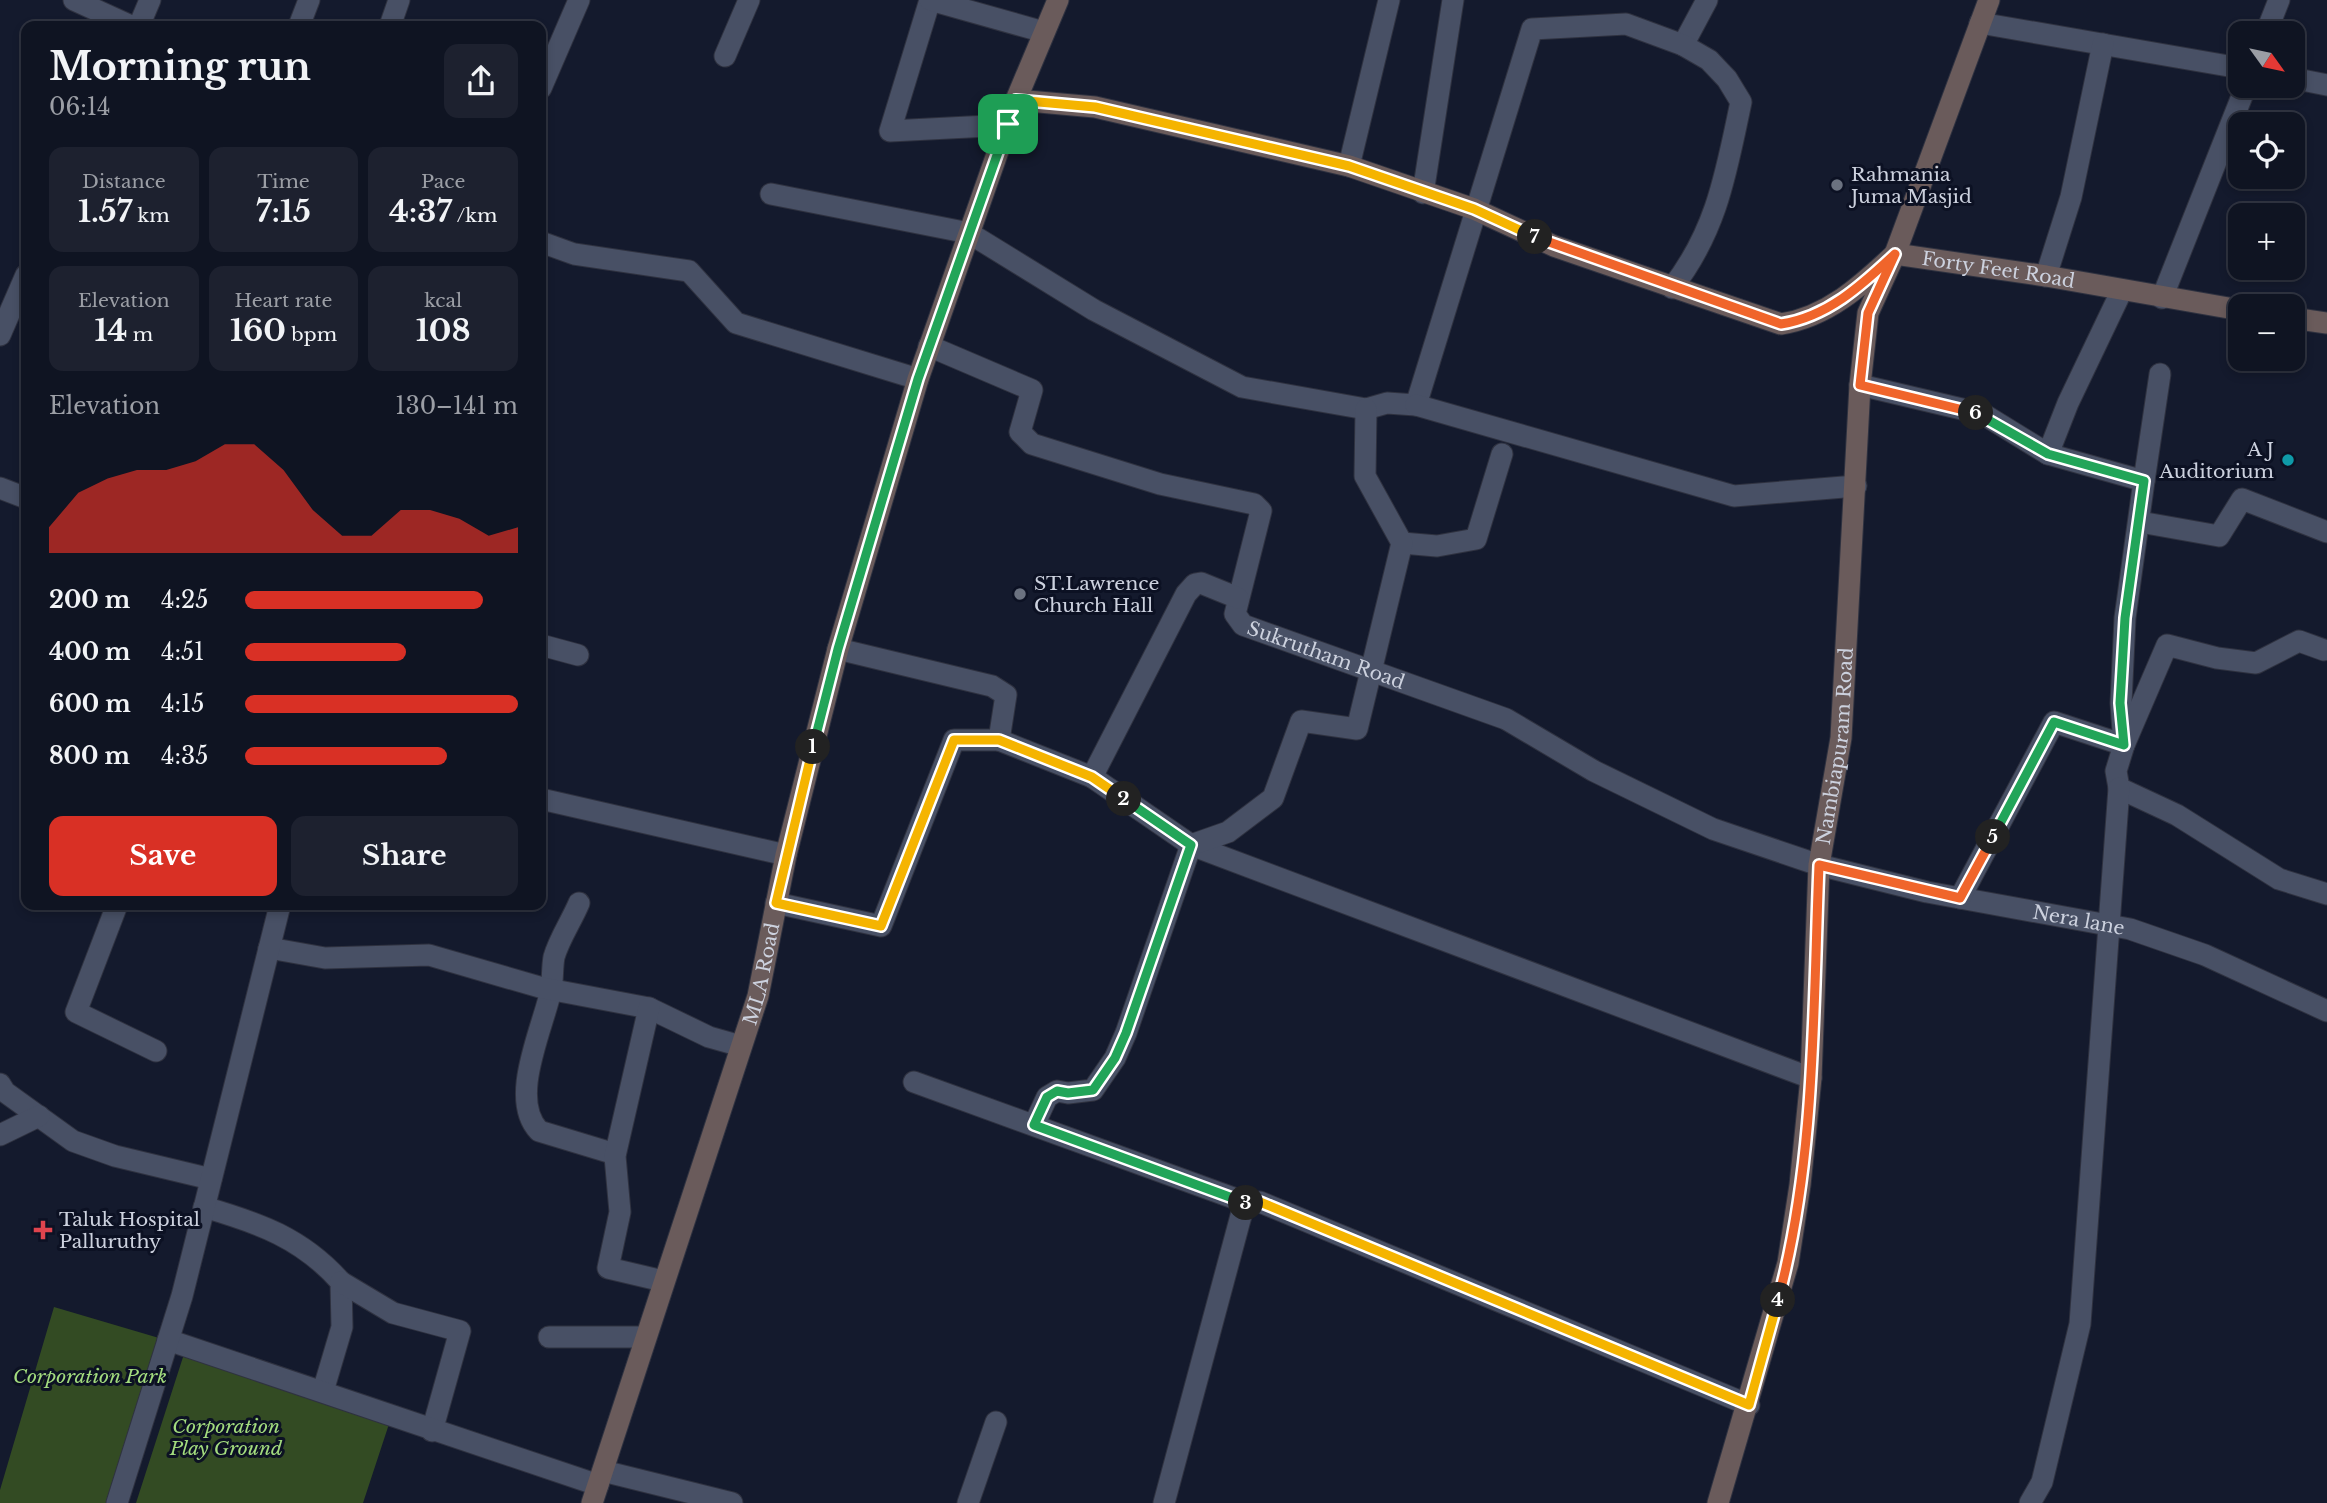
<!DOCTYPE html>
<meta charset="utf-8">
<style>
body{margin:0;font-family:"Libre Baskerville",serif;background:#1d212f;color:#f1f3f6;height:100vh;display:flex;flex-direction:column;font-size:26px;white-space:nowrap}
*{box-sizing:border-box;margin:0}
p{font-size:23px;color:#9b9ea5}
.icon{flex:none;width:38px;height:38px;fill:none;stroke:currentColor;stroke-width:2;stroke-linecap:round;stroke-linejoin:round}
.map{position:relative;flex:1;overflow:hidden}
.drawer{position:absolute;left:21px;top:21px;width:525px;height:889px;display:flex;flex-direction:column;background:#0f1422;border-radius:14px;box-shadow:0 4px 10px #0003,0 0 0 2px #2f3340}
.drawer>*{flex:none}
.needle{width:46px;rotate:123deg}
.fabs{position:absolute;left:2228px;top:21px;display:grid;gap:14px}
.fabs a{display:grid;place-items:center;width:77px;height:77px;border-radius:14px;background:#0f1422;box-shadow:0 4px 10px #0003,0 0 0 2px #2f3340;font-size:35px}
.pin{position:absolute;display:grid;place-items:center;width:60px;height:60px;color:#fff;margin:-30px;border-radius:14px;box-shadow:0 4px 10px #0006}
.km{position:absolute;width:35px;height:35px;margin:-18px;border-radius:50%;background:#222;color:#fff;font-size:19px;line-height:35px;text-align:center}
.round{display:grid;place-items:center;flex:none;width:74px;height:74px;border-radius:14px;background:#1d212f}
.overview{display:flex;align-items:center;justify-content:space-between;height:119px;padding:0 28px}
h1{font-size:38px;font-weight:700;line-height:52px}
.figures{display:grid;grid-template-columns:repeat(3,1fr);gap:10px;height:119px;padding:7px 28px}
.figures div{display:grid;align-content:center;border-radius:14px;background:#1d212f;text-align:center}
.figures b{font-size:30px;font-weight:700}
.figures small{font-size:19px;font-weight:400}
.figures p{font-size:19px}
.chart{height:196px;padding:14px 28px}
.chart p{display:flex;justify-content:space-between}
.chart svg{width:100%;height:126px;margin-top:7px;fill:#d93025;opacity:.7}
.action{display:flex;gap:14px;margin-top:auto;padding:14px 28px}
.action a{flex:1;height:80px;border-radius:14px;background:#d93025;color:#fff;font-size:28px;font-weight:700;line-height:80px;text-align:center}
.action a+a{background:#1d212f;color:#f1f3f6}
ul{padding:0 28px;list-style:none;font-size:23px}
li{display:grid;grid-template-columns:112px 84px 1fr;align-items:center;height:52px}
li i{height:18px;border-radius:9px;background:#d93025}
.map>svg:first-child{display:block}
.green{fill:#334b23}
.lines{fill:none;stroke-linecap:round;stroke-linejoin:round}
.street-casing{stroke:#2f3240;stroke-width:23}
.secondary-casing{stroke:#2f3240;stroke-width:23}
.street{stroke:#485065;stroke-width:21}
.secondary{stroke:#6a5b5b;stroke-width:21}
.split-1-casing{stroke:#fff;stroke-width:14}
.split-2-casing{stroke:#fff;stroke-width:14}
.split-3-casing{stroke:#fff;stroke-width:14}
.split-4-casing{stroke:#fff;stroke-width:14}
.split-5-casing{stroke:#fff;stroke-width:14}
.split-6-casing{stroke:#fff;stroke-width:14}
.split-7-casing{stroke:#fff;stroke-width:14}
.split-8-casing{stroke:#fff;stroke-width:14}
.split-1{stroke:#22a559;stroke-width:9}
.split-2{stroke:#f5b400;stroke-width:9}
.split-3{stroke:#22a559;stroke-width:9}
.split-4{stroke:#f5b400;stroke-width:9}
.split-5{stroke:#f0652b;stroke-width:9}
.split-6{stroke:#22a559;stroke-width:9}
.split-7{stroke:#f0652b;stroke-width:9}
.split-8{stroke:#f5b400;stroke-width:9}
.worship-dot{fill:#6b7280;stroke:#0c1123;stroke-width:2.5}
.culture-dot{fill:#0f9aa8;stroke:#0c1123;stroke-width:2.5}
.health-dot{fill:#e0444e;stroke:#0c1123;stroke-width:2.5}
.labels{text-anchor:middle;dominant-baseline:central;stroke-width:6;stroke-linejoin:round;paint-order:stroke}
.poi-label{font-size:19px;fill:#ccd1de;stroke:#0c1123;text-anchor:start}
.street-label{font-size:19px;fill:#ccd1de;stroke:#0c1123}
.park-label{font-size:19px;font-style:italic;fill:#a3dc7e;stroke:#0c1123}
</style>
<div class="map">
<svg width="2327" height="1503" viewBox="0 0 2327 1503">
<rect width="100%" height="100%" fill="#141a2d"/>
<path class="green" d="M54 1307 159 1338 106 1503H0V1490Z
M184 1354 389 1424 363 1503H136Z"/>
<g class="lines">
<defs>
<g id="street">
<path d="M74 0 131 26"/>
<path d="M930 0 890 131 1008 125"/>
<path d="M930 0 1044 32"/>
<path d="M1980 23 2240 68"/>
<path d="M139 26 150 0"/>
<path d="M299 26 309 0"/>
<path d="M390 26 399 0"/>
<path d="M2266 33 2279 0"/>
<path d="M1683 45 1707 0"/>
<path d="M725 56 749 0"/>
<path d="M2292 78 2327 85"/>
<path d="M541 88 579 0"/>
<path d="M1349 166 1389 0"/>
<path d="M1423 193 1453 0"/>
<path d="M771 194 969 233 1094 310 1242 387 1366 409 1387 403 1416 405 1532 29 1626 24 1683 45 1709 60 1727 79 1741 102C1726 173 1717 230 1672 288"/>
<path d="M541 242 574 254 689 271 736 323 918 379"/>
<path d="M2046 276 2071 197 2103 44"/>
<path d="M2122 290 2068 403 2048 454 2144 481 2125 618 2121 703 2124 745 2116 771 2119 788 2177 815 2279 879 2327 894"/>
<path d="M2162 298 2246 86"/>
<path d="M0 335 26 275"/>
<path id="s1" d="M929 346 1032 390 1020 432 1032 444 1160 484 1254 504 1261 511 1235 614 1243 625 1506 719 1594 771 1713 829 1819 865 1927 892 2130 929 2205 955 2327 1011"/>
<path d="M1860 385 1983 414 2048 454"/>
<path d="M1416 405 1734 496 1856 486"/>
<path d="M2144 481 2160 374"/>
<path d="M0 488 26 498"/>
<path d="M2140 522 2219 536 2242 499 2327 532"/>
<path d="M1402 543 1437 546 1476 539 1502 454"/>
<path d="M541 645 578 655"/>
<path d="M838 649 992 686 1006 695 999 740 1092 777 1186 594 1195 584 1201 583 1238 598"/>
<path d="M1092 777 1191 845 1811 1078"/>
<path d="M541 799 786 855"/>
<path d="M1960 898 2054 722 2124 745 2167 645 2217 658 2256 663 2299 641 2324 650"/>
<path d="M579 903C572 920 559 939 554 957 552 968 553 979 551 990 543 1028 508 1099 539 1131L615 1154"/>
<path d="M776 903 881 926 954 740H999"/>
<path d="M117 905 76 1012 156 1051"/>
<path d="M269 948 325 958 429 955 543 988 649 1008 709 1037 741 1046"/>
<path d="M649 1008 615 1156 620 1212 608 1268 663 1281"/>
<path d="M914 1082 1250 1204"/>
<path d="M0 1084 5 1092 73 1141 115 1156 211 1179"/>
<path d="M1034 1125 1047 1097 1057 1091 1068 1093 1093 1090 1115 1058 1126 1033 1191 845 1228 832 1273 798 1301 721 1357 729 1402 543 1365 476 1366 409"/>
<path d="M0 1135 39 1116"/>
<path d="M204 1207C259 1223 302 1238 341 1282L342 1327 323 1391"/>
<path d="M341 1282 393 1313 460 1331 432 1431"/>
<path d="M549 1337H644"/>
<path d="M168 1340 598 1485"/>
<path d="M603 1471 732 1503"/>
<path d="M117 1503 182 1296 280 905"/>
<path d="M968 1503 996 1422"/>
<path d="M1164 1503 1242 1212 1250 1204 1260 1202 1749 1405"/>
<path d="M2030 1503 2042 1482 2080 1324 2119 788"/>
</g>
<g id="secondary">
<path id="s2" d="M1016 100 1095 107 1349 166 1474 209 1554 246 1781 324C1827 317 1861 286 1895 254L2046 276 2240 310"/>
<path d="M2292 318 2327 323"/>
<path id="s3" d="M592 1503 758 996 786 855 838 649 918 379 1016 100 1058 0"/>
<path id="s4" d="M1718 1503 1788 1263 1800 1185 1811 1078 1819 865 1841 738 1860 385 1868 313 1895 254 1989 0"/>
</g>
</defs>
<use href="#street" class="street-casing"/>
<use href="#secondary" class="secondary-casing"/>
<use href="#street" class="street"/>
<use href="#secondary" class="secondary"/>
</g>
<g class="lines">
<defs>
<path id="split-1" d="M813 747 838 649 918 379 1008 124"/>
<path id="split-2" d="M813 747 776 903 881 926 954 740H999L1092 777 1124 799"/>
<path id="split-3" d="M1124 799 1191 845 1126 1033 1115 1058 1093 1090 1068 1093 1057 1091 1047 1097 1034 1125 1246 1203"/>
<path id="split-4" d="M1246 1203 1260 1202 1749 1405 1778 1300"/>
<path id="split-5" d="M1778 1300C1816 1159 1813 1010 1819 865L1960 898 1993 837"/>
<path id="split-6" d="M1976 413 2048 454 2144 481 2125 618 2120 703 2124 745 2054 722 1993 837"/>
<path id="split-7" d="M1535 237 1781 324C1827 317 1861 286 1895 254L1868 313 1860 385 1976 413"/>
<path id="split-8" d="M1008 124 1016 100 1095 107 1349 166 1474 209 1535 237"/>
</defs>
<use href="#split-1" class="split-1-casing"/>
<use href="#split-2" class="split-2-casing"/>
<use href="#split-3" class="split-3-casing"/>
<use href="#split-4" class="split-4-casing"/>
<use href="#split-5" class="split-5-casing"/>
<use href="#split-6" class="split-6-casing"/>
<use href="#split-7" class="split-7-casing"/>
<use href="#split-8" class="split-8-casing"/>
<use href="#split-1" class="split-1"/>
<use href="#split-2" class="split-2"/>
<use href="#split-3" class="split-3"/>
<use href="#split-4" class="split-4"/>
<use href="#split-5" class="split-5"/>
<use href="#split-6" class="split-6"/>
<use href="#split-7" class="split-7"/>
<use href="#split-8" class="split-8"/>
</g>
<g class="worship-dot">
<circle cx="1837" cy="185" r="7"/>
<circle cx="1020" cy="594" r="7"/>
</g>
<circle class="culture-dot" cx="2288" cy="460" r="7"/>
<path class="health-dot" d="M39.5 1219.5h7v7h7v7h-7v7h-7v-7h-7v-7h7z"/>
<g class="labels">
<g class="poi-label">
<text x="1851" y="174">Rahmania<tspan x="1851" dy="22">Juma Masjid</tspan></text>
<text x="2274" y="449" text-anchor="end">A J<tspan x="2274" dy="22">Auditorium</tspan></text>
<text x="1034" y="583">ST.Lawrence<tspan x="1034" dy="22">Church Hall</tspan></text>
<text x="59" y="1219">Taluk Hospital<tspan x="59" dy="22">Palluruthy</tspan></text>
</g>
<g class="street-label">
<text stroke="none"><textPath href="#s2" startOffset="1041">Forty Feet Road</textPath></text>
<text stroke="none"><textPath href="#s1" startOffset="621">Sukrutham Road</textPath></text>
<text stroke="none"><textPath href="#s4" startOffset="770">Nambiapuram Road</textPath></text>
<text stroke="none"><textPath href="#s1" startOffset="1424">Nera lane</textPath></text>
<text stroke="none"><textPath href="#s3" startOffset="556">MLA Road</textPath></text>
</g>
<g class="park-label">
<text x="90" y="1376">Corporation Park</text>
<text x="226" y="1426">Corporation<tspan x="226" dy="22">Play Ground</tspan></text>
</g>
</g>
</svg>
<div class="fabs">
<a><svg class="needle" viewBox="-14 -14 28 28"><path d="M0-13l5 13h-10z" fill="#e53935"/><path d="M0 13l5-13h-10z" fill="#9b9ea5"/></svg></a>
<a><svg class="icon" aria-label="locate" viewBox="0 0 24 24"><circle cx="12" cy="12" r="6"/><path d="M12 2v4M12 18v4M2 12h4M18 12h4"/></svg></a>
<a>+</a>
<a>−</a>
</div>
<div class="pin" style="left:1008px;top:124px;background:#1e9e55"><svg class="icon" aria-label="arrive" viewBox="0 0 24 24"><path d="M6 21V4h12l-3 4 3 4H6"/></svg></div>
<b class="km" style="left:813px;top:747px">1</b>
<b class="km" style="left:1124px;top:799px">2</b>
<b class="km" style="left:1246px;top:1203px">3</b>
<b class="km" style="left:1778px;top:1300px">4</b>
<b class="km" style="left:1993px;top:837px">5</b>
<b class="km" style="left:1976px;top:413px">6</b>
<b class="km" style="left:1535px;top:237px">7</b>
<section class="drawer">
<div class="overview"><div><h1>Morning run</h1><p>06:14</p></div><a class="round"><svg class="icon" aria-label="share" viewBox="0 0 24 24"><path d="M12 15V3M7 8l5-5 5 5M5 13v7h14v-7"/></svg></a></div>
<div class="figures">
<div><p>Distance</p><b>1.57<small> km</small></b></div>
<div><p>Time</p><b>7:15</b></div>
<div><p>Pace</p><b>4:37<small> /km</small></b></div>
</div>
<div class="figures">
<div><p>Elevation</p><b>14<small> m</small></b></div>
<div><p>Heart rate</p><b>160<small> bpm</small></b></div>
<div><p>kcal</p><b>108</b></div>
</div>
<div class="chart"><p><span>Elevation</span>130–141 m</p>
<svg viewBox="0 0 160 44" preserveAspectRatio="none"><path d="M0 44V35L10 23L20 18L30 15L40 15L50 12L60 6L70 6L80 15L90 29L100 38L110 38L120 29L130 29L140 32L150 38L160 35V44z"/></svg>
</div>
<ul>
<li><b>200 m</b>4:25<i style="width:87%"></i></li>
<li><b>400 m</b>4:51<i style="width:59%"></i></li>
<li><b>600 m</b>4:15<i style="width:100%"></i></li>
<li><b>800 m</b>4:35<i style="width:74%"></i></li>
</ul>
<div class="action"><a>Save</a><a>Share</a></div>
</section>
</div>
